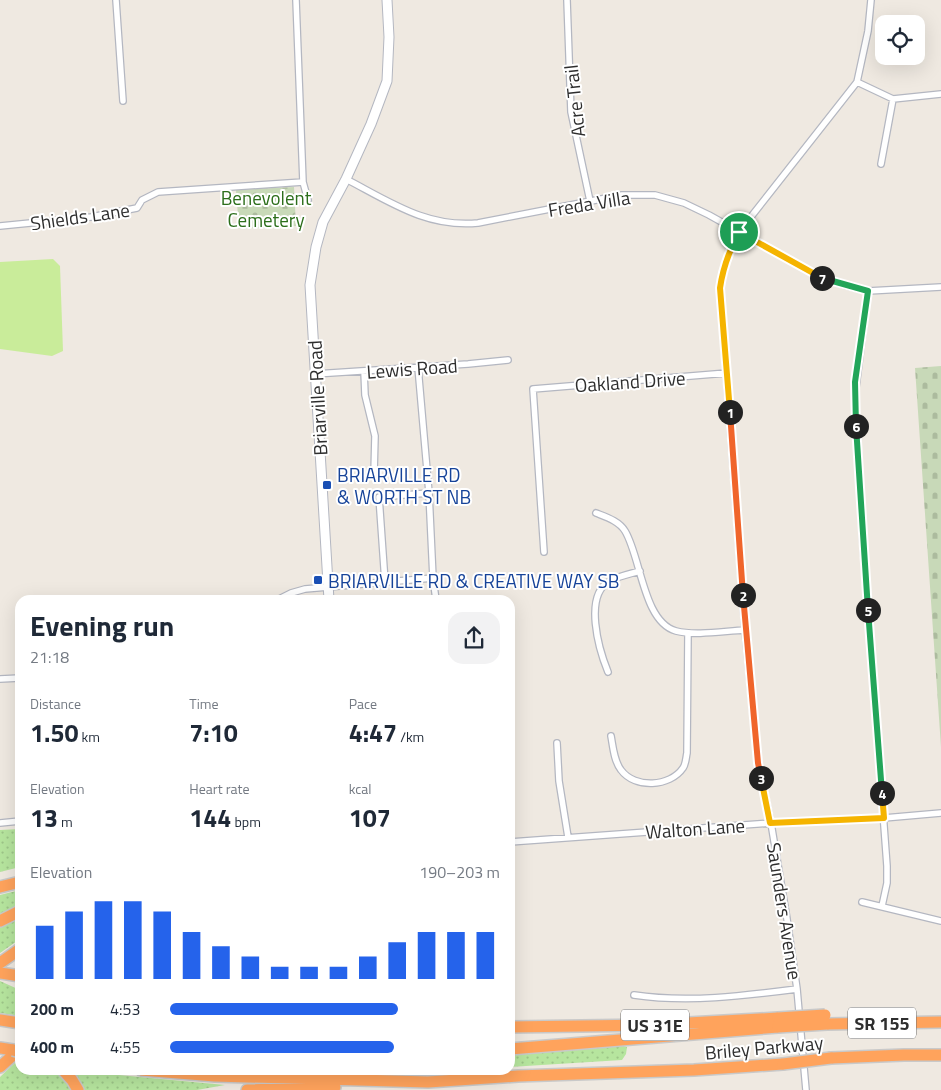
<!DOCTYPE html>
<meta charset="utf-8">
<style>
body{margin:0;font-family:"Titillium Web",sans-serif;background:#f2f2f3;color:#1f2937;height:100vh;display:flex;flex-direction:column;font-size:19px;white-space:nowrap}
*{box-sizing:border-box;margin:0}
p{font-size:16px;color:#747a83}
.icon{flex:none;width:28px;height:28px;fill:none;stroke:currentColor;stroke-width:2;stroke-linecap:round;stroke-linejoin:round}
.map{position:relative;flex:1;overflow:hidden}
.panel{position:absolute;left:15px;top:595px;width:500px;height:480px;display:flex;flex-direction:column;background:#fff;border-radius:15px;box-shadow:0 5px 20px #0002}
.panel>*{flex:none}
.controls{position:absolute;left:875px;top:15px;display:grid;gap:10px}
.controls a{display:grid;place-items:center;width:50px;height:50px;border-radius:10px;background:#fff;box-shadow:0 5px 20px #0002;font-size:25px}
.pin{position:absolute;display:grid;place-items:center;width:42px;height:42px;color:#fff;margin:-21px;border:2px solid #fff;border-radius:50%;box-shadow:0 1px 5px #0007}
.km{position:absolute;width:25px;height:25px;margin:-12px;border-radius:50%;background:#222;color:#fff;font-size:14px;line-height:25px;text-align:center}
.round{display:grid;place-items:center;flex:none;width:52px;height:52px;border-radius:15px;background:#f2f2f3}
.overview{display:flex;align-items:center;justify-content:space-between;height:85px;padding:0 15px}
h1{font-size:28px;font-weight:700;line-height:38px}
.metrics{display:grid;grid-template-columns:repeat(3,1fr);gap:8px;height:85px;padding:5px 15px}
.metrics div{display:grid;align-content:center}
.metrics b{font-size:25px;font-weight:700}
.metrics small{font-size:14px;font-weight:400}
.metrics p{font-size:14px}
.chart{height:140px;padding:10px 15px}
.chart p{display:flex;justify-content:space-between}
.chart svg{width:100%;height:90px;margin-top:5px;stroke:#2563eb;stroke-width:6}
ul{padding:0 15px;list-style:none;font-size:16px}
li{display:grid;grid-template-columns:80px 60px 1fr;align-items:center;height:38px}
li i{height:12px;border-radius:6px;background:#2563eb}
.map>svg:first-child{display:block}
.grass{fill:url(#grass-dots)}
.cemetery{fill:url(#cemetery-stones)}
.pitch{fill:#c9ec9a}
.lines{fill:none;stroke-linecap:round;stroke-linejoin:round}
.minor-casing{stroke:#b4b7c1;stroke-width:8}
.secondary-casing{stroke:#b4b7c1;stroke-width:11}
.motorway-casing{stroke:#c9c9c9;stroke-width:14}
.minor{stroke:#fff;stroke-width:5.5}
.secondary{stroke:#fff;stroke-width:9}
.motorway{stroke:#ffa35c;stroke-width:11}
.motorway-bridge-casing{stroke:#c9c9c9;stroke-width:14;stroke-linecap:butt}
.motorway-bridge{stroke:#ffa35c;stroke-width:11}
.split-1-casing{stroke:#fff;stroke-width:10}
.split-2-casing{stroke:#fff;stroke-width:10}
.split-3-casing{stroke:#fff;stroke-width:10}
.split-4-casing{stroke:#fff;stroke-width:10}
.split-5-casing{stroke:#fff;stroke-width:10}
.split-6-casing{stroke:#fff;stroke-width:10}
.split-7-casing{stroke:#fff;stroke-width:10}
.split-8-casing{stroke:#fff;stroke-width:10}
.split-1{stroke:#f5b400;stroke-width:6}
.split-2{stroke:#f0652b;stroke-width:6}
.split-3{stroke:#f0652b;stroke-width:6}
.split-4{stroke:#f5b400;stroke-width:6}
.split-5{stroke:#22a559;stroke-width:6}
.split-6{stroke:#22a559;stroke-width:6}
.split-7{stroke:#22a559;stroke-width:6}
.split-8{stroke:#f5b400;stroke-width:6}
.transit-dot{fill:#1a4fb4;stroke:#fff;stroke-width:2}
.labels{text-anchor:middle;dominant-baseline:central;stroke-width:4;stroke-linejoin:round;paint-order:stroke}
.shield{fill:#fff;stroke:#6d6d6d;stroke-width:1}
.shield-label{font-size:18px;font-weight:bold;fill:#2e2e2e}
.street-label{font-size:19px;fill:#2e2e2e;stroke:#fff}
.park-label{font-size:19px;fill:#2c6e1b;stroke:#fff}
.transit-label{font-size:19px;fill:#164399;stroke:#fff;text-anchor:start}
</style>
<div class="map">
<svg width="941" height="1090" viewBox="0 0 941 1090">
<defs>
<pattern id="grass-dots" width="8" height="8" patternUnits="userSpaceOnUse" patternTransform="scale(1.25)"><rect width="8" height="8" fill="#b6e59e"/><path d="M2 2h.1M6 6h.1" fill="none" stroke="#9dc588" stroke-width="1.8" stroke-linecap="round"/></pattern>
<pattern id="cemetery-stones" width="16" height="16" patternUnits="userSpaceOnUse" patternTransform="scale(1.25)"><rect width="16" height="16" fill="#c8d9b8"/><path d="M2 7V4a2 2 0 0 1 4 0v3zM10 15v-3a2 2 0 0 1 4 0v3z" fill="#acbb9e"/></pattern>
</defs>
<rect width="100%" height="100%" fill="#efe9e1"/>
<path class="grass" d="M20 829V867L0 872V830Z
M20 890V904L0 915V895Z
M20 915V939L0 953V926Z
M0 981 20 990V1016L0 1013Z
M621 1045 627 1047 626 1054 622 1060 510 1067V1052Z
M19 1059 20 1070H54C63 1074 66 1082 71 1090H0V1077Z
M70 1070H85L119 1075 225 1085 197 1090H82Z
M218 1070H471C387 1075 302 1078 218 1070Z"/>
<path class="cemetery" d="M294 187 296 226 239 229 236 190Z
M941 366V747L915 368Z"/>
<path class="pitch" d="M53 259 60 266 63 351 52 356 0 349V262Z"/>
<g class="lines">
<defs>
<path id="minor" d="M116 0 123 101
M296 0 303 182 308 200
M567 0 571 112 590 201
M857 82 893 99 941 94
M881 164 893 99
M346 179C390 202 427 228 478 223L622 195H655L684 203 709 215 820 277 844 285 868 291 941 287
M0 226 91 217 137 208 142 200 158 192 303 182
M868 291 855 395 863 544 887 866V883L882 906
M418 367 429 493 433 578 436 600
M364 371 365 395 375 436 374 474
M315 374 468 364 508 360
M596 513C606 517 619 521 625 531 641 557 643 622 676 631 696 636 724 631 745 630
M544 552 533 389 727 373
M385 582 379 497 429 493
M277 600 291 593 305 589 433 578
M608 672C599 650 583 595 610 581 619 576 630 574 640 571
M0 679 20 678
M611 736C613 747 614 761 621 770 635 789 670 787 683 768 686 764 686 757 687 753L688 633
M557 743 559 781 568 837
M0 823 20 821
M510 842 771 823 884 818 941 813
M862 902 941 921
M634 995C687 1003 743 996 797 989
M806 1090 797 989 787 919 771 823 758 763 745 630 720 288C723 267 729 251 739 232L857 82 868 31 871 0"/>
<path id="secondary" d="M329 600 310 285 316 247 323 222 346 179 371 124 387 81 389 37 387 0"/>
<path id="motorway" d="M0 887 20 882
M0 921 20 911
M0 963 20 949
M0 973 20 976
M0 1020 20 1023
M827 1024 941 1022
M510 1027 652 1025 778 1018
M0 1048 13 1050
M510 1049 778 1027
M831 1058 904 1055H941
M0 1067 20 1049
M63 1070 72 1080 78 1090
M141 1070 215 1076 428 1082 518 1076 694 1070 783 1064
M247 1090 335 1087"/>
</defs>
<use href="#minor" class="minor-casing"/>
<use href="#secondary" class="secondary-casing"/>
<use href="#motorway" class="motorway-casing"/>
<use href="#minor" class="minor"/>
<use href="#secondary" class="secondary"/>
<use href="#motorway" class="motorway"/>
<defs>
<path id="motorway-bridge" d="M778 1018 825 1015
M778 1027 827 1024
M13 1050 20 1052
M783 1064 831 1058"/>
</defs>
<use href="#motorway-bridge" class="motorway-bridge-casing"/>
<use href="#motorway-bridge" class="motorway-bridge"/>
</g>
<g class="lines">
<defs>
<path id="split-1" d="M730 412 720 288C723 267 729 251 739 232"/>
<path id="split-2" d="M730 412 743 595"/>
<path id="split-3" d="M743 595 758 763 761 778"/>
<path id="split-4" d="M761 778 770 823 884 818 882 793"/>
<path id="split-5" d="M868 610 882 793"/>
<path id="split-6" d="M856 426 868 610"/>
<path id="split-7" d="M822 278 868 291 855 382 856 426"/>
<path id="split-8" d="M739 232 822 278"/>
</defs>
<use href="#split-1" class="split-1-casing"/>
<use href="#split-2" class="split-2-casing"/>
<use href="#split-3" class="split-3-casing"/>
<use href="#split-4" class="split-4-casing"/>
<use href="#split-5" class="split-5-casing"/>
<use href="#split-6" class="split-6-casing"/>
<use href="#split-7" class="split-7-casing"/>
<use href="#split-8" class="split-8-casing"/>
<use href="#split-1" class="split-1"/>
<use href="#split-2" class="split-2"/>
<use href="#split-3" class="split-3"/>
<use href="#split-4" class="split-4"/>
<use href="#split-5" class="split-5"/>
<use href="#split-6" class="split-6"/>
<use href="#split-7" class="split-7"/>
<use href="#split-8" class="split-8"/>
</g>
<g class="transit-dot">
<rect x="322" y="480" width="10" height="10" rx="2.5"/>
<rect x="313" y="575" width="10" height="10" rx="2.5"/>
</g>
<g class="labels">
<g class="shield">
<rect x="848" y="1007.5" width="68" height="31" rx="4"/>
<rect x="621" y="1009.5" width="68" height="31" rx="4"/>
</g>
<g class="shield-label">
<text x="882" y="1023">SR 155</text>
<text x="655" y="1025">US 31E</text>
</g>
<g class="street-label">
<text transform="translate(574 101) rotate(-96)">Acre Trail</text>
<text transform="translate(589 203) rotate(-9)">Freda Villa</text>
<text transform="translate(80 216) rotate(-8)">Shields Lane</text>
<text transform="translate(412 368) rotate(-4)">Lewis Road</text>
<text transform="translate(630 381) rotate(-4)">Oakland Drive</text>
<text transform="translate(317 398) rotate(-93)">Briarville Road</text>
<text transform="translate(695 828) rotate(-4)">Walton Lane</text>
<text transform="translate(785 911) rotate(81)">Saunders Avenue</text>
<text transform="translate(764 1047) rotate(-5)">Briley Parkway</text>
</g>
<g class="park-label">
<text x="266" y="197">Benevolent<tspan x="266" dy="22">Cemetery</tspan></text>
</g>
<g class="transit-label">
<text x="337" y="474">BRIARVILLE RD<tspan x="337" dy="22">&amp; WORTH ST NB</tspan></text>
<text x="328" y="580">BRIARVILLE RD &amp; CREATIVE WAY SB</text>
</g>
</g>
</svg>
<div class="controls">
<a><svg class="icon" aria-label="locate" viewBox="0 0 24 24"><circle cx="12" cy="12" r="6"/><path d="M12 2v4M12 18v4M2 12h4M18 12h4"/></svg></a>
</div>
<div class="pin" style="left:739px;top:232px;background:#1e9e55"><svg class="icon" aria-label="arrive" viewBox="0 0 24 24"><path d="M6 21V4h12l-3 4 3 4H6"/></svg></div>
<b class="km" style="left:730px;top:412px">1</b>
<b class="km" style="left:743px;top:595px">2</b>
<b class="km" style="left:761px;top:778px">3</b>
<b class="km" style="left:882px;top:793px">4</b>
<b class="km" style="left:868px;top:610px">5</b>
<b class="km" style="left:856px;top:426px">6</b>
<b class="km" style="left:822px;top:278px">7</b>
<section class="panel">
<div class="overview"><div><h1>Evening run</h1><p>21:18</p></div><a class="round"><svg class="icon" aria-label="share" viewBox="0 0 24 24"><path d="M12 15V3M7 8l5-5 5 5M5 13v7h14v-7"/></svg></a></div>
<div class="metrics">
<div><p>Distance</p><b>1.50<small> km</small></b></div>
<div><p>Time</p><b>7:10</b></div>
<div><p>Pace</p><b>4:47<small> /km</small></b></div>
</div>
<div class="metrics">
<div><p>Elevation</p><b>13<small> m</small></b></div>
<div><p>Heart rate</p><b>144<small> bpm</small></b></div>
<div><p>kcal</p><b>107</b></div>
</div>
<div class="chart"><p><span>Elevation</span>190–203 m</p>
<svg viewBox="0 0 160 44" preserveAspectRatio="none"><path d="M5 44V18M15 44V11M25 44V6M35 44V6M45 44V11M55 44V21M65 44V28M75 44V33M85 44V38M95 44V38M105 44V38M115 44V33M125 44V26M135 44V21M145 44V21M155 44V21"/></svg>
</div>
<ul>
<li><b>200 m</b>4:53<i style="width:69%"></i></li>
<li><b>400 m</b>4:55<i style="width:68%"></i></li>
</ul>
</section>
</div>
